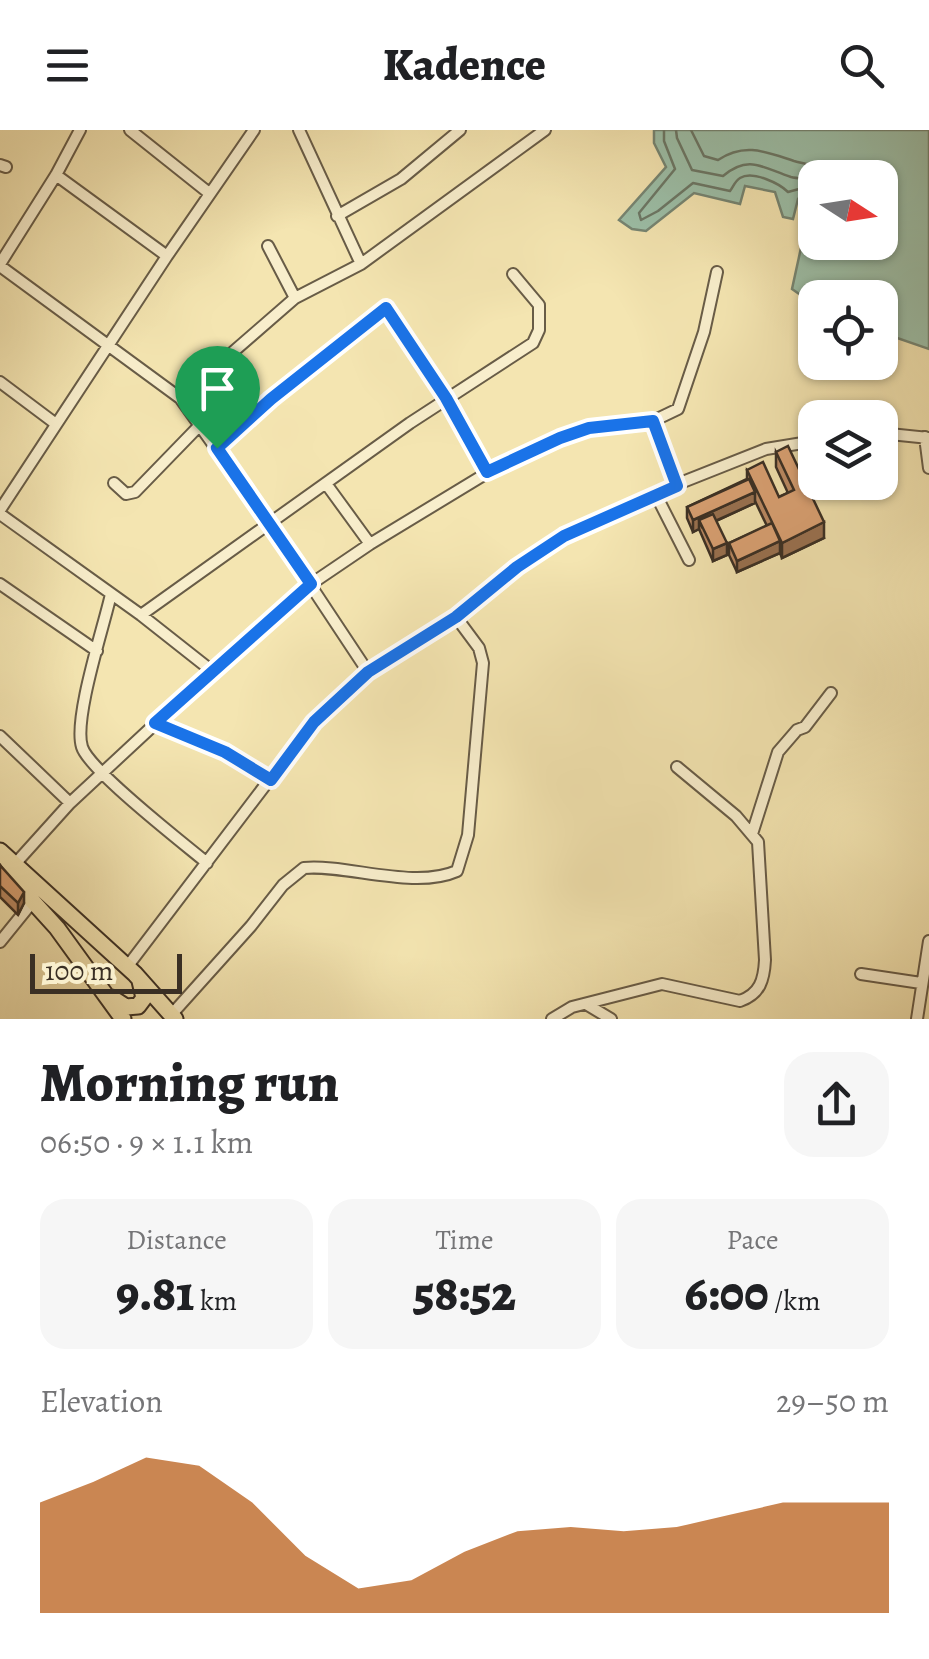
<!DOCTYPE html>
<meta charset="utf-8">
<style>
body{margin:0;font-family:Alegreya,serif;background:#f6f6f6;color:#202124;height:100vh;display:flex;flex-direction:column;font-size:38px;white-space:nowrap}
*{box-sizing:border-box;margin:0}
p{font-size:32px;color:#757577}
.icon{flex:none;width:55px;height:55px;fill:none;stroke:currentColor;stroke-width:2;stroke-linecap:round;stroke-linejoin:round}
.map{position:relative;height:889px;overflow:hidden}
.sheet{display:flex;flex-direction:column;background:#fff;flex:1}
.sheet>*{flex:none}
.needle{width:65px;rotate:102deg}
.tools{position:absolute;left:798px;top:30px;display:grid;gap:20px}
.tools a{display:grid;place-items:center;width:100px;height:100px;border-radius:20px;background:#fff;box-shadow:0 2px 8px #0004;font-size:50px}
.scale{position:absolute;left:30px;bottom:25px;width:152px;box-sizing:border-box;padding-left:10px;border:5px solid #3a2f24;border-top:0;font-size:28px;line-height:35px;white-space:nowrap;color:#3a2f24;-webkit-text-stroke:8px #f8eecc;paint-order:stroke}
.pin{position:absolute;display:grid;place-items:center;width:85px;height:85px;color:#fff;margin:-102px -42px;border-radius:50% 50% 50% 0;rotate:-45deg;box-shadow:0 0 10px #0007}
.pin .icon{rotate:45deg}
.round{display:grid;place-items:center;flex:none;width:105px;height:105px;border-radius:30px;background:#f6f6f6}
.headline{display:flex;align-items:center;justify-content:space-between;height:170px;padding:0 40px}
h1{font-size:55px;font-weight:800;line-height:75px}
.metrics{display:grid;grid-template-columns:repeat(3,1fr);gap:15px;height:170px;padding:10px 40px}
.metrics div{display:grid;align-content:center;border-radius:25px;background:#f6f6f6;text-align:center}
.metrics b{font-size:50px;font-weight:800}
.metrics small{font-size:28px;font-weight:400}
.metrics p{font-size:28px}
.chart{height:280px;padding:20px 40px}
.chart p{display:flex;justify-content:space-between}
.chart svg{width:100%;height:180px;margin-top:10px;fill:#b45309;opacity:.7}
header{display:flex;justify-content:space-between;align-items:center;height:130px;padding:0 40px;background:#fff;font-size:45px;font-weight:800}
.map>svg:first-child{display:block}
.water{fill:#9cbfa8;stroke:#758573;stroke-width:2.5;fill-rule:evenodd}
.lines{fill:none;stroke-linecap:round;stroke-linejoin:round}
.shore{stroke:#6b7766;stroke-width:2.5}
.minor-casing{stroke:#685c47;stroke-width:14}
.primary-casing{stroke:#3a2f24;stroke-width:19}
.minor{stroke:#f8eecc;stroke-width:10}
.primary{stroke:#f4e5b1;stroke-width:15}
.wall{fill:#bb8a63;stroke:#3a2f24;stroke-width:2.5}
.shaded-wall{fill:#997150;stroke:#3a2f24;stroke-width:2.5}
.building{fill:#daa173;stroke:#3a2f24;stroke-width:2.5}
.route-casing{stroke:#fff;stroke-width:20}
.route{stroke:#1a73e8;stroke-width:12}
</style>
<header><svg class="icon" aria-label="menu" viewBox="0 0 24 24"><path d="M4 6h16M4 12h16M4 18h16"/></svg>Kadence<svg class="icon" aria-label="search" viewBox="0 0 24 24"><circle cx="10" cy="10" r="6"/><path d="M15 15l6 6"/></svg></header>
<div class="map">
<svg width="929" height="889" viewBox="0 0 929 889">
<rect width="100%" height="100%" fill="#f4e5b1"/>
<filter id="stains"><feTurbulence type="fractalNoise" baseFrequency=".002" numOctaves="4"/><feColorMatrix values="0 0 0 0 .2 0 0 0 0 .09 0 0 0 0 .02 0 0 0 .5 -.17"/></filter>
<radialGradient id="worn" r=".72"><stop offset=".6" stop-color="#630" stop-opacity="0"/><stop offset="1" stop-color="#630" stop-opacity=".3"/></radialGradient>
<path class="water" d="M654 0H929V219L880 202V168H815V175L792 159 811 72 798 69 793 89 783 87 775 62 745 56 740 74 694 63 646 101 632 99 619 90 666 37 654 13ZM815 48H880V112H815Z"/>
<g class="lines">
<path class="shore" d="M664 0V11L675 39 639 83 641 90 658 81 693 53 730 61C733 57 735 51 740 48 753 40 780 54 788 62L799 59 815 63
M676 0 677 8 692 40 723 46C749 24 763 38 791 47 798 49 807 48 815 50
M691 0 704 26 718 30C745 12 766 22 794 31 811 36 825 35 839 48"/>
<defs>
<path id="minor" d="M130 0 209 63
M299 0 361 134
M0 35 6 37
M56 45 167 126
M337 86 401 49 460 0
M268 116 295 168
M0 134 56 45 80 0
M0 136 180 268 270 394 368 542
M0 252 56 294
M180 268 295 168 361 134 545 0
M653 291 678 279 704 202 717 142
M880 303 929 308
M925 307 929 338
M217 318 271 269 386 178 446 268 487 343
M114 353 126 364 135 362 200 295
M327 355 370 414
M655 363 689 430
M0 380 167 126 254 0
M0 384 141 485 212 541
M0 454 97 521
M111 464C104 496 73 589 82 617 89 640 183 713 207 733
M141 485 410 293 533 213 539 200V175L513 144
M155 593 225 622 271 650
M0 606 70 673
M752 704 778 622 797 600 805 597 831 563
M15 734 70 673 212 541 311 454 370 414 487 343 560 308 601 295 653 291 677 355
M0 812 34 770
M127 837 314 591 368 542 456 487 517 437 564 406 655 363 766 319 815 311
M861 844 921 853
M586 874 611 889
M172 884 251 796 283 755 304 738C347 734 414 760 457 741L468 705 483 533 479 518 456 487
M552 889 572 877 662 854 740 871C760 864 764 850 765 830L758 712 736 686 677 637
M917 889 929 811"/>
<path id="primary" d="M0 721 135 844 175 889
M0 735 57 798 123 889
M112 868 126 877 138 876 144 868 140 851"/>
</defs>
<use href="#minor" class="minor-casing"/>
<use href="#primary" class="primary-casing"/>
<use href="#minor" class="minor"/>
<use href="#primary" class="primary"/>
</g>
<path class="wall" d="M776 322 824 408 782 428 780 423 737 442 729 425V413L767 396 755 371V373L716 391 727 425 713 431 699 399 693 402 687 388V377L747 349V340L779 367 788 363 776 337Z
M0 735 24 773 18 785 0 767Z"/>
<path class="shaded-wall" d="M755 362V373L702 397 699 390V399L693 402V390Z
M824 392V408L782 428V413Z
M780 411V423L737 442V431Z
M727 413V425L713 431V419Z
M24 762V773L18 785V773Z"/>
<path class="building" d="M788 316 824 392 782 413 747 340 763 332 779 367 794 360 776 322Z
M749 349 755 362 693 390 687 377Z
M713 384 727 413 713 419 699 390Z
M772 393 780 411 737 431 729 413Z
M0 735 24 762 18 773 0 756Z"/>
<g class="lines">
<defs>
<path id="route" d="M386 178 446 268 487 342 560 308 589 298 653 291 677 356 564 406 517 437 456 487 368 542 314 592 271 650 225 622 155 593 311 454 217 318 271 269Z"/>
</defs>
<use href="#route" class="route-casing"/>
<use href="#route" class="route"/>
</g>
<rect width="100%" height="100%" filter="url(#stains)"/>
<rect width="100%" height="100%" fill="url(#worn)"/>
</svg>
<div class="tools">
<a><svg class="needle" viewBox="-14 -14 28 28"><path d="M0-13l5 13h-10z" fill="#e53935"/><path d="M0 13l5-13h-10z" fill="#757577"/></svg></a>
<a><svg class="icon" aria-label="locate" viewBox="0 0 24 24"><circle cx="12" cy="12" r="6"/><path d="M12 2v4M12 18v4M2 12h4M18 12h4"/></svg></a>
<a><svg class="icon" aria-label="layers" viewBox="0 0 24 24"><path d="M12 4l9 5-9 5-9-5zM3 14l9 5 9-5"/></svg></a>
</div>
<div class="scale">100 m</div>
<div class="pin" style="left:217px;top:318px;background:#1e9e55"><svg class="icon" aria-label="arrive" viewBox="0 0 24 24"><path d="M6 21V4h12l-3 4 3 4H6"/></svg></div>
</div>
<section class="sheet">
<div class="headline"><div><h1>Morning run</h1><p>06:50 · 9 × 1.1 km</p></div><a class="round"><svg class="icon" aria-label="share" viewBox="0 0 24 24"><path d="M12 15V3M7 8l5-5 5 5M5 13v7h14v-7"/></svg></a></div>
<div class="metrics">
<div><p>Distance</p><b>9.81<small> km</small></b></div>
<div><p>Time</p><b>58:52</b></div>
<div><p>Pace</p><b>6:00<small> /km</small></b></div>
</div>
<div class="chart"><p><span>Elevation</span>29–50 m</p>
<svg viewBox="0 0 160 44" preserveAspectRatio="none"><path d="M0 44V17L10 12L20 6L30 8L40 17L50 30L60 38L70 36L80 29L90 24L100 23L110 24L120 23L130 20L140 17L150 17L160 17V44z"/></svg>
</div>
</section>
